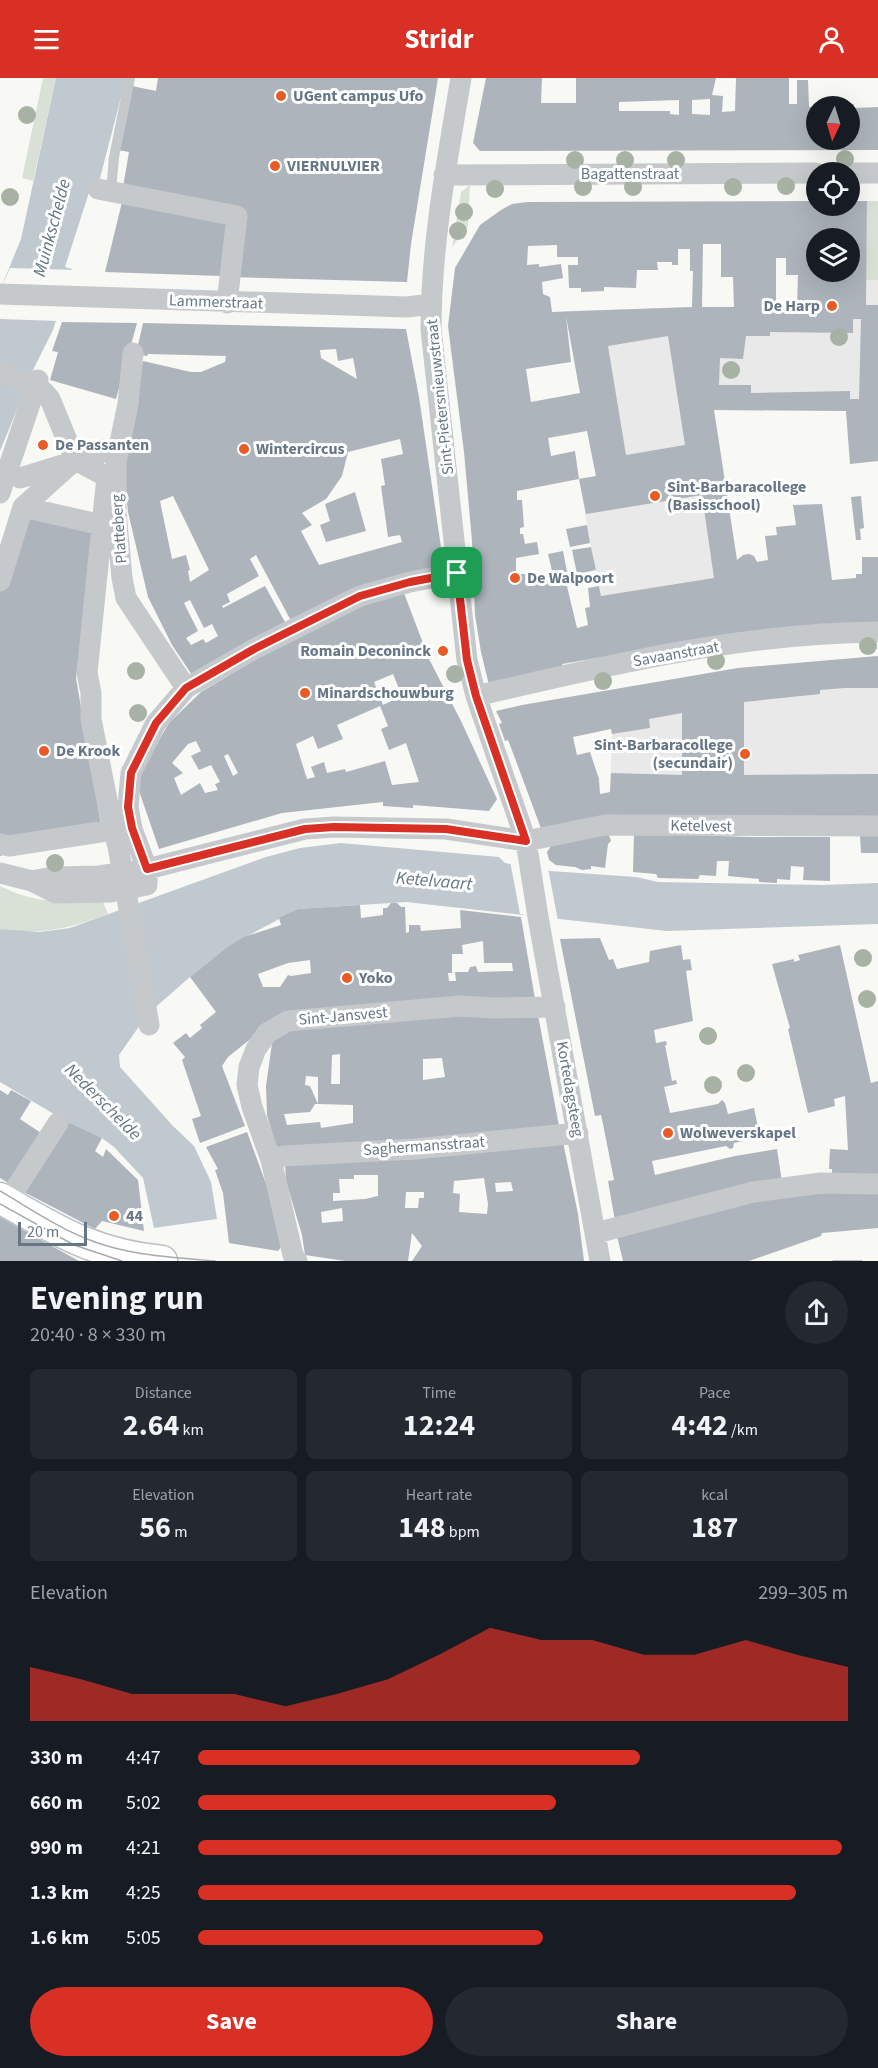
<!DOCTYPE html>
<meta charset="utf-8">
<style>
body{margin:0;font-family:"Source Sans 3",sans-serif;background:#242831;color:#f1f3f6;height:100vh;display:flex;flex-direction:column;font-size:22px;white-space:nowrap}
*{box-sizing:border-box;margin:0}
p{font-size:20px;color:#9ea1a6}
.icon{flex:none;width:33px;height:33px;fill:none;stroke:currentColor;stroke-width:2;stroke-linecap:round;stroke-linejoin:round}
.map{position:relative;height:1183px;overflow:hidden}
.panel{display:flex;flex-direction:column;background:#171b24;flex:1}
.panel>*{flex:none}
.needle{width:39px;rotate:184deg}
.fabs{position:absolute;left:806px;top:18px;display:grid;gap:12px}
.fabs a{display:grid;place-items:center;width:54px;height:54px;border-radius:50%;background:#171b24;box-shadow:0 6px 24px #0002;font-size:30px}
.scale{position:absolute;left:18px;bottom:15px;width:69px;box-sizing:border-box;padding-left:6px;border:3px solid #667687;border-top:0;font-size:16px;line-height:21px;white-space:nowrap;color:#667687;-webkit-text-stroke:4px #fff;paint-order:stroke}
.pin{position:absolute;display:grid;place-items:center;width:51px;height:51px;color:#fff;margin:-26px;border-radius:12px;box-shadow:0 3px 9px #0006}
.round{display:grid;place-items:center;flex:none;width:63px;height:63px;border-radius:32px;background:#242831}
.summary{display:flex;align-items:center;justify-content:space-between;height:102px;padding:0 30px}
h1{font-size:33px;font-weight:700;line-height:45px}
.metrics{display:grid;grid-template-columns:repeat(3,1fr);gap:9px;height:102px;padding:6px 30px}
.metrics div{display:grid;align-content:center;border-radius:9px;background:#242831;text-align:center}
.metrics b{font-size:30px;font-weight:700}
.metrics small{font-size:16px;font-weight:400}
.metrics p{font-size:16px}
.chart{height:168px;padding:12px 30px}
.chart p{display:flex;justify-content:space-between}
.chart svg{width:100%;height:108px;margin-top:6px;fill:#d93025;opacity:.7}
.action{display:flex;gap:12px;margin-top:auto;padding:12px 30px}
.action a{flex:1;height:69px;border-radius:36px;background:#d93025;color:#fff;font-size:24px;font-weight:700;line-height:69px;text-align:center}
.action a+a{background:#242831;color:#f1f3f6}
ul{padding:0 30px;list-style:none;font-size:20px}
li{display:grid;grid-template-columns:96px 72px 1fr;align-items:center;height:45px}
li i{height:15px;border-radius:8px;background:#d93025}
header{display:flex;justify-content:space-between;align-items:center;height:78px;padding:0 30px;background:#d93025;color:#fff;font-size:27px;font-weight:700}
.map>svg:first-child{display:block}
.built{fill:#e8e9e8}
.green{fill:#d9e0d6}
.water{fill:#c0c9cf}
.pier{fill:#f8f8f5}
.building{fill:#adb4bb;fill-rule:evenodd}
.lines{fill:none;stroke-linecap:round;stroke-linejoin:round}
.secondary-casing{stroke:#babec3;stroke-width:33}
.lane{stroke:#c5c9cc;stroke-width:10}
.street{stroke:#c5c9cc;stroke-width:21}
.secondary{stroke:#fff;stroke-width:30}
.tram{stroke:#a5abb1;stroke-width:1.5}
.street-bridge{stroke:#c5c9cc;stroke-width:21}
.tree{fill:#a7b2a4}
.route-casing{stroke:#fff;stroke-width:12}
.route{stroke:#d93025;stroke-width:8}
.poi-dot{fill:#e95b24;stroke:#fff;stroke-width:2}
.labels{text-anchor:middle;dominant-baseline:central;stroke-width:6;stroke-linejoin:round;paint-order:stroke}
.poi-label{font-size:16px;font-weight:bold;fill:#667687;stroke:#fff;text-anchor:start}
.street-label{font-size:16px;fill:#667687;stroke:#fff}
.water-label{font-size:18px;font-style:italic;fill:#627883;stroke:#fff}
</style>
<header><svg class="icon" aria-label="menu" viewBox="0 0 24 24"><path d="M4 6h16M4 12h16M4 18h16"/></svg>Stridr<svg class="icon" aria-label="person" viewBox="0 0 24 24"><circle cx="12" cy="8" r="4"/><path d="M4 21q1-7 8-7t8 7"/></svg></header>
<div class="map">
<svg width="878" height="1183" viewBox="0 0 878 1183">
<rect width="100%" height="100%" fill="#f8f8f5"/>
<path class="built" d="M867 123H878V333L714 332 748 554 614 576 591 469 579 401 596 398 565 233 699 229 866 227Z
M878 578V742L609 738 612 656 602 614 738 590Z"/>
<path class="green" d="M43 0H56L33 103 22 100Z
M470 107 468 148 452 169 461 114Z
M867 123H878V202H866Z
M0 808C39 827 59 824 101 819L108 836C70 850 41 858 0 851Z"/>
<path class="water" d="M56 0H126L99 104 93 102 65 189 72 191 53 252 34 290 0 373V212L21 161Z
M341 765 499 779 505 785 550 793 636 799 658 804 823 807 878 805V846L667 853 406 824 298 831 227 869 190 899 158 927 140 947 119 977 120 989 173 1048 194 1068 211 1104 217 1141 154 1150 143 1100 114 1069 102 1060 64 1042 0 1004V851L40 854 70 850 266 779 300 770Z"/>
<path class="pier" d="M10 190 75 192 59 243 0 241V212Z
M510 783 548 790 558 843 520 836Z"/>
<path class="building" d="M158 0H438L411 166 407 204 232 199 243 137 123 109 129 74 118 72 132 8 156 13Z
M486 0H542L541 25H576V0H716L712 17 723 18 722 34 735 33 736 0H789V26H797V2H808L809 29H816V62H849V27L854 26V30L878 29V72L480 73 473 65ZM710 21V37L692 36V22ZM679 22V37L670 36V33H619V24Z
M124 116 230 139 221 198 105 194Z
M816 123V128H849V123H867L866 227H878V383L850 386 846 333 714 332 737 482 743 477 749 476 754 478 757 484 768 482 765 458 777 457 776 449 796 447 793 427 822 426 832 502 856 500V496H862V479H878V545L748 554 562 586 563 589 489 607 481 574 475 537 472 463 464 374 448 248 455 190 480 147 501 132 512 126 527 124ZM816 160H849V194H816ZM703 166H721V199H733L734 229H702ZM557 167V179H578V187H568L569 210H581V214L604 213V209L636 210 637 192H658L657 184H672V187H678V171H690V193H693L692 229 552 234 550 219 543 216 542 204 563 200 561 186 539 189V186L527 187 528 168ZM776 180H786V197H798L797 228H776ZM566 238 580 315 531 324 526 291 571 284ZM853 241H861L859 321H850V313L751 315V307H719L720 280 743 281 746 258H770V254L853 255ZM668 258 685 367 626 377 608 268ZM587 353 596 398 579 401 586 436 702 417 714 500 601 518 599 508 588 510 590 529 585 530 588 547 577 550 565 500 568 499 563 473 548 476 554 501 539 503 535 499 526 496H516V480L539 476 537 464 525 466 523 456H520V450L524 449 522 422H517V413L579 401 575 373 551 378 548 360Z
M62 244 137 245 116 321 50 302 58 274 52 273Z
M143 245 406 251 419 319 444 490 290 541 256 477 250 481 259 498 227 516 230 524 222 528 223 530 265 508 285 544 192 597 172 567 148 519 128 434 122 375 143 283 191 294H201L225 284 226 278 148 276 147 278 136 276ZM336 271 338 283 353 280 357 301 321 280 320 272ZM400 361 403 376 381 381 385 407 381 408 388 459 400 457 402 464 319 487 301 453 312 447 302 435 326 421 342 398 348 374ZM173 418 209 492 190 504 188 493 190 492 186 477 172 481 160 423ZM190 522 204 550 212 546 218 558 206 565 203 561 191 567 186 560 198 553 184 525Z
M355 414 366 453 326 464 320 447 330 443 325 426Z
M861 418 864 450 860 451 861 462H856L851 419Z
M25 438 94 454 76 600 101 747 0 778V510Z
M587 447 590 465 570 469 566 451Z
M591 469 596 492 577 496 572 472Z
M404 515 429 581 461 643 497 721 489 733 413 727V730L383 728V724L282 735 159 771 138 710 137 700 169 645 201 614 275 570 359 529ZM393 596 402 618 383 627 374 604ZM380 628 388 648 381 651 389 672 406 665 419 704 392 707 385 683 346 694 345 691 327 695 324 684 311 689 315 699 307 701 296 666 313 658 318 671 343 661 337 647ZM196 663 201 673 191 678 199 692 211 687 220 704 215 706 218 712 205 715 200 705 181 717 174 700 183 695 172 685 188 666ZM228 676 238 695 233 698 224 678Z
M878 578V610H844L820 612V616L744 624V697L878 696V742L542 753 513 675 508 662 505 663 499 646 502 645 496 633 522 627 738 590ZM682 635V697L611 695 610 714 600 716 599 701 590 674 577 677 573 659 611 651 612 656 650 650 649 641Z
M608 755 611 763 608 766 605 790 591 788V791L582 792 575 789 556 787 549 782 547 774 551 768Z
M634 755 749 759H830V803L803 802 804 789 791 788 790 802 777 801V805L759 804V801L728 798 729 783H717L716 798 700 797 698 801 658 800 656 796 633 794Z
M860 758H878V775H861Z
M391 825H397L401 829H405L406 855 409 854V847H420L421 853 461 850 460 832 521 839 535 921H469L253 959 228 979 222 988 245 1048 200 1065 192 1041 201 1038 182 982 185 979 173 965 186 955 190 960 202 950 200 947 216 934 190 899 227 869 244 859 281 847 279 840 298 831 360 827 361 840 383 837V830H387ZM483 863 484 885H512L513 893 478 894 476 888 470 889 468 894H455L456 903H449L448 895H452V876H463L462 867ZM310 882 311 895 291 898 288 897 280 909H263L258 896 288 885Z
M600 860 609 882 613 881 617 891 649 884 650 873 681 867 683 882 690 881 692 892 686 893 693 943 654 952 656 965 666 963 667 967H665L672 1003 676 1002 677 1006 664 1009 670 1035 718 1026 722 1022 725 1025 728 1036 754 1030 760 1059 734 1065 733 1070 730 1071 726 1068 652 1083 655 1097 735 1078 777 1071 782 1104 615 1143 608 1103 614 1102 603 1046 601 1037 595 1038 560 861Z
M840 867 871 1005 878 1003V1098L832 1097V1091H829L830 1071 848 1072 845 1018 834 1021 835 1028 808 1035 788 951 790 950 772 886 794 881V884L800 882 798 877Z
M470 935 538 937 559 1048 423 1062 277 1072 267 1037 266 1008 273 958 286 950ZM340 976V1006H331L332 977ZM442 980 445 999 423 1002V981ZM306 998 318 999V1026L353 1027V1045L321 1050 320 1044 287 1047 284 1036 310 1034 315 1026H318L310 1008 305 1007Z
M0 1012 8 1017 11 1012 31 1023 20 1041 41 1055 10 1106 0 1100Z
M64 1042 102 1060 95 1073 103 1079 106 1071 138 1102 144 1153 102 1143 95 1151 20 1112Z
M247 1054 272 1122 283 1167 278 1173 229 1165 223 1115 215 1092 218 1091 206 1069Z
M563 1064 578 1136 584 1183H412L422 1168 412 1155 408 1183H345L305 1177 302 1157 286 1103 285 1084ZM354 1097H378V1118L365 1121 333 1123V1115H340L339 1101H354ZM484 1100 488 1126 487 1136 459 1134 460 1116 453 1115 454 1103ZM511 1104 513 1113 496 1114 495 1105ZM406 1114H424V1120H419L418 1130H405ZM342 1130 343 1143 322 1145 321 1134Z
M878 1111V1150L822 1155 821 1158 749 1183H623L616 1154 750 1121Z
M0 1139 21 1151 79 1183H0Z"/>
<g class="lines">
<defs>
<path id="secondary" d="M0 1120C58 1153 93 1176 162 1183"/>
</defs>
<use href="#secondary" class="secondary-casing"/>
<path class="lane" d="M111 113 114 79 130 0"/>
<path class="street" d="M461 0C447 83 431 167 431 251L467 582 476 618 526 763 538 839 600 1183
M849 95H878
M444 97 816 95
M98 111 237 138 227 225
M0 216 407 229 431 226
M133 275 128 326 116 384V434L122 500 126 520 186 610
M20 400 101 375 103 372
M0 415 38 302
M23 429 102 447
M0 503 23 429 75 382
M476 618C608 587 742 555 878 554
M0 766 9 768 113 752 91 641V615L87 595 107 399 75 382 50 321 44 314
M0 795 32 803 52 799 99 798 147 791 305 751 334 749 446 751 526 763 605 747 878 748
M32 803 56 815 111 814 147 807V791L132 751 128 729 131 695 156 645 186 610 254 571 360 518 410 504 457 495
M271 1082 283 1078 415 1071 578 1055
M7 1124 58 1045
M596 1155 753 1114 821 1105 878 1106
M297 1183 293 1177 271 1082 252 1029 247 1007 249 989 256 971 267 955 288 943 461 928 494 930 555 929"/>
<use href="#secondary" class="secondary"/>
<path class="tram" d="M0 1113C31 1131 61 1152 95 1164 133 1178 175 1179 215 1183
M0 1126 74 1167 122 1183
M833 1183H862"/>
<path class="street-bridge" d="M0 294 44 314
M113 752 118 768 149 947"/>
</g>
<g class="tree">
<circle cx="27" cy="37" r="9"/>
<circle cx="845" cy="81" r="9"/>
<circle cx="575" cy="82" r="9"/>
<circle cx="625" cy="82" r="9"/>
<circle cx="676" cy="82" r="9"/>
<circle cx="786" cy="108" r="9"/>
<circle cx="583" cy="109" r="9"/>
<circle cx="633" cy="109" r="9"/>
<circle cx="733" cy="109" r="9"/>
<circle cx="495" cy="111" r="9"/>
<circle cx="10" cy="119" r="9"/>
<circle cx="464" cy="134" r="9"/>
<circle cx="458" cy="153" r="9"/>
<circle cx="839" cy="259" r="9"/>
<circle cx="731" cy="292" r="9"/>
<circle cx="868" cy="568" r="9"/>
<circle cx="716" cy="583" r="9"/>
<circle cx="136" cy="593" r="9"/>
<circle cx="455" cy="596" r="9"/>
<circle cx="603" cy="603" r="9"/>
<circle cx="138" cy="635" r="9"/>
<circle cx="55" cy="785" r="9"/>
<circle cx="863" cy="880" r="9"/>
<circle cx="867" cy="921" r="9"/>
<circle cx="708" cy="958" r="9"/>
<circle cx="746" cy="995" r="9"/>
<circle cx="713" cy="1007" r="9"/>
</g>
<g class="lines">
<defs>
<path id="route" d="M457 495 467 582 476 618 526 763 446 751 334 749 305 751 147 791 132 750 128 729 131 695 156 645 186 610 254 571 360 518 410 504Z"/>
</defs>
<use href="#route" class="route-casing"/>
<use href="#route" class="route"/>
</g>
<g class="poi-dot">
<circle cx="281" cy="18" r="6"/>
<circle cx="275" cy="88" r="6"/>
<circle cx="832" cy="228" r="6"/>
<circle cx="43" cy="367" r="6"/>
<circle cx="244" cy="371" r="6"/>
<circle cx="655" cy="418" r="6"/>
<circle cx="515" cy="500" r="6"/>
<circle cx="443" cy="573" r="6"/>
<circle cx="305" cy="615" r="6"/>
<circle cx="44" cy="673" r="6"/>
<circle cx="745" cy="676" r="6"/>
<circle cx="347" cy="900" r="6"/>
<circle cx="668" cy="1055" r="6"/>
<circle cx="114" cy="1138" r="6"/>
</g>
<g class="labels">
<g class="poi-label">
<text x="293" y="18">UGent campus Ufo</text>
<text x="287" y="88">VIERNULVIER</text>
<text x="820" y="228" text-anchor="end">De Harp</text>
<text x="55" y="367">De Passanten</text>
<text x="256" y="371">Wintercircus</text>
<text x="667" y="409">Sint-Barbaracollege<tspan x="667" dy="18">(Basisschool)</tspan></text>
<text x="527" y="500">De Walpoort</text>
<text x="431" y="573" text-anchor="end">Romain Deconinck</text>
<text x="317" y="615">Minardschouwburg</text>
<text x="733" y="667" text-anchor="end">Sint-Barbaracollege<tspan x="733" dy="18">(secundair)</tspan></text>
<text x="56" y="673">De Krook</text>
<text x="359" y="900">Yoko</text>
<text x="680" y="1055">Wolweverskapel</text>
<text x="126" y="1138">44</text>
</g>
<g class="street-label">
<text x="630" y="96">Bagattenstraat</text>
<text transform="translate(216 224) rotate(2)">Lammerstraat</text>
<text transform="translate(440 319) rotate(-96)">Sint-Pietersnieuwstraat</text>
<text transform="translate(119 451) rotate(-94)">Platteberg</text>
<text transform="translate(676 576) rotate(-10)">Savaanstraat</text>
<text transform="translate(701 748) rotate(1)">Ketelvest</text>
<text transform="translate(343 938) rotate(-5)">Sint-Jansvest</text>
<text transform="translate(570 1011) rotate(80)">Kortedagsteeg</text>
<text transform="translate(424 1068) rotate(-4)">Saghermansstraat</text>
</g>
<g class="water-label">
<text transform="translate(52 150) rotate(-75)">Muinkschelde</text>
<text transform="translate(434 803) rotate(5)">Ketelvaart</text>
<text transform="translate(103 1024) rotate(45)">Nederschelde</text>
</g>
</g>
</svg>
<div class="fabs">
<a><svg class="needle" viewBox="-14 -14 28 28"><path d="M0-13l5 13h-10z" fill="#e53935"/><path d="M0 13l5-13h-10z" fill="#9ea1a6"/></svg></a>
<a><svg class="icon" aria-label="locate" viewBox="0 0 24 24"><circle cx="12" cy="12" r="6"/><path d="M12 2v4M12 18v4M2 12h4M18 12h4"/></svg></a>
<a><svg class="icon" aria-label="layers" viewBox="0 0 24 24"><path d="M12 4l9 5-9 5-9-5zM3 14l9 5 9-5"/></svg></a>
</div>
<div class="scale">20 m</div>
<div class="pin" style="left:457px;top:495px;background:#1e9e55"><svg class="icon" aria-label="arrive" viewBox="0 0 24 24"><path d="M6 21V4h12l-3 4 3 4H6"/></svg></div>
</div>
<section class="panel">
<div class="summary"><div><h1>Evening run</h1><p>20:40 · 8 × 330 m</p></div><a class="round"><svg class="icon" aria-label="share" viewBox="0 0 24 24"><path d="M12 15V3M7 8l5-5 5 5M5 13v7h14v-7"/></svg></a></div>
<div class="metrics">
<div><p>Distance</p><b>2.64<small> km</small></b></div>
<div><p>Time</p><b>12:24</b></div>
<div><p>Pace</p><b>4:42<small> /km</small></b></div>
</div>
<div class="metrics">
<div><p>Elevation</p><b>56<small> m</small></b></div>
<div><p>Heart rate</p><b>148<small> bpm</small></b></div>
<div><p>kcal</p><b>187</b></div>
</div>
<div class="chart"><p><span>Elevation</span>299–305 m</p>
<svg viewBox="0 0 160 44" preserveAspectRatio="none"><path d="M0 44V22L10 27L20 33L30 33L40 33L50 38L60 33L70 27L80 17L90 6L100 11L110 11L120 17L130 17L140 11L150 17L160 22V44z"/></svg>
</div>
<ul>
<li><b>330 m</b>4:47<i style="width:68%"></i></li>
<li><b>660 m</b>5:02<i style="width:55%"></i></li>
<li><b>990 m</b>4:21<i style="width:99%"></i></li>
<li><b>1.3 km</b>4:25<i style="width:92%"></i></li>
<li><b>1.6 km</b>5:05<i style="width:53%"></i></li>
</ul>
<div class="action"><a>Save</a><a>Share</a></div>
</section>
